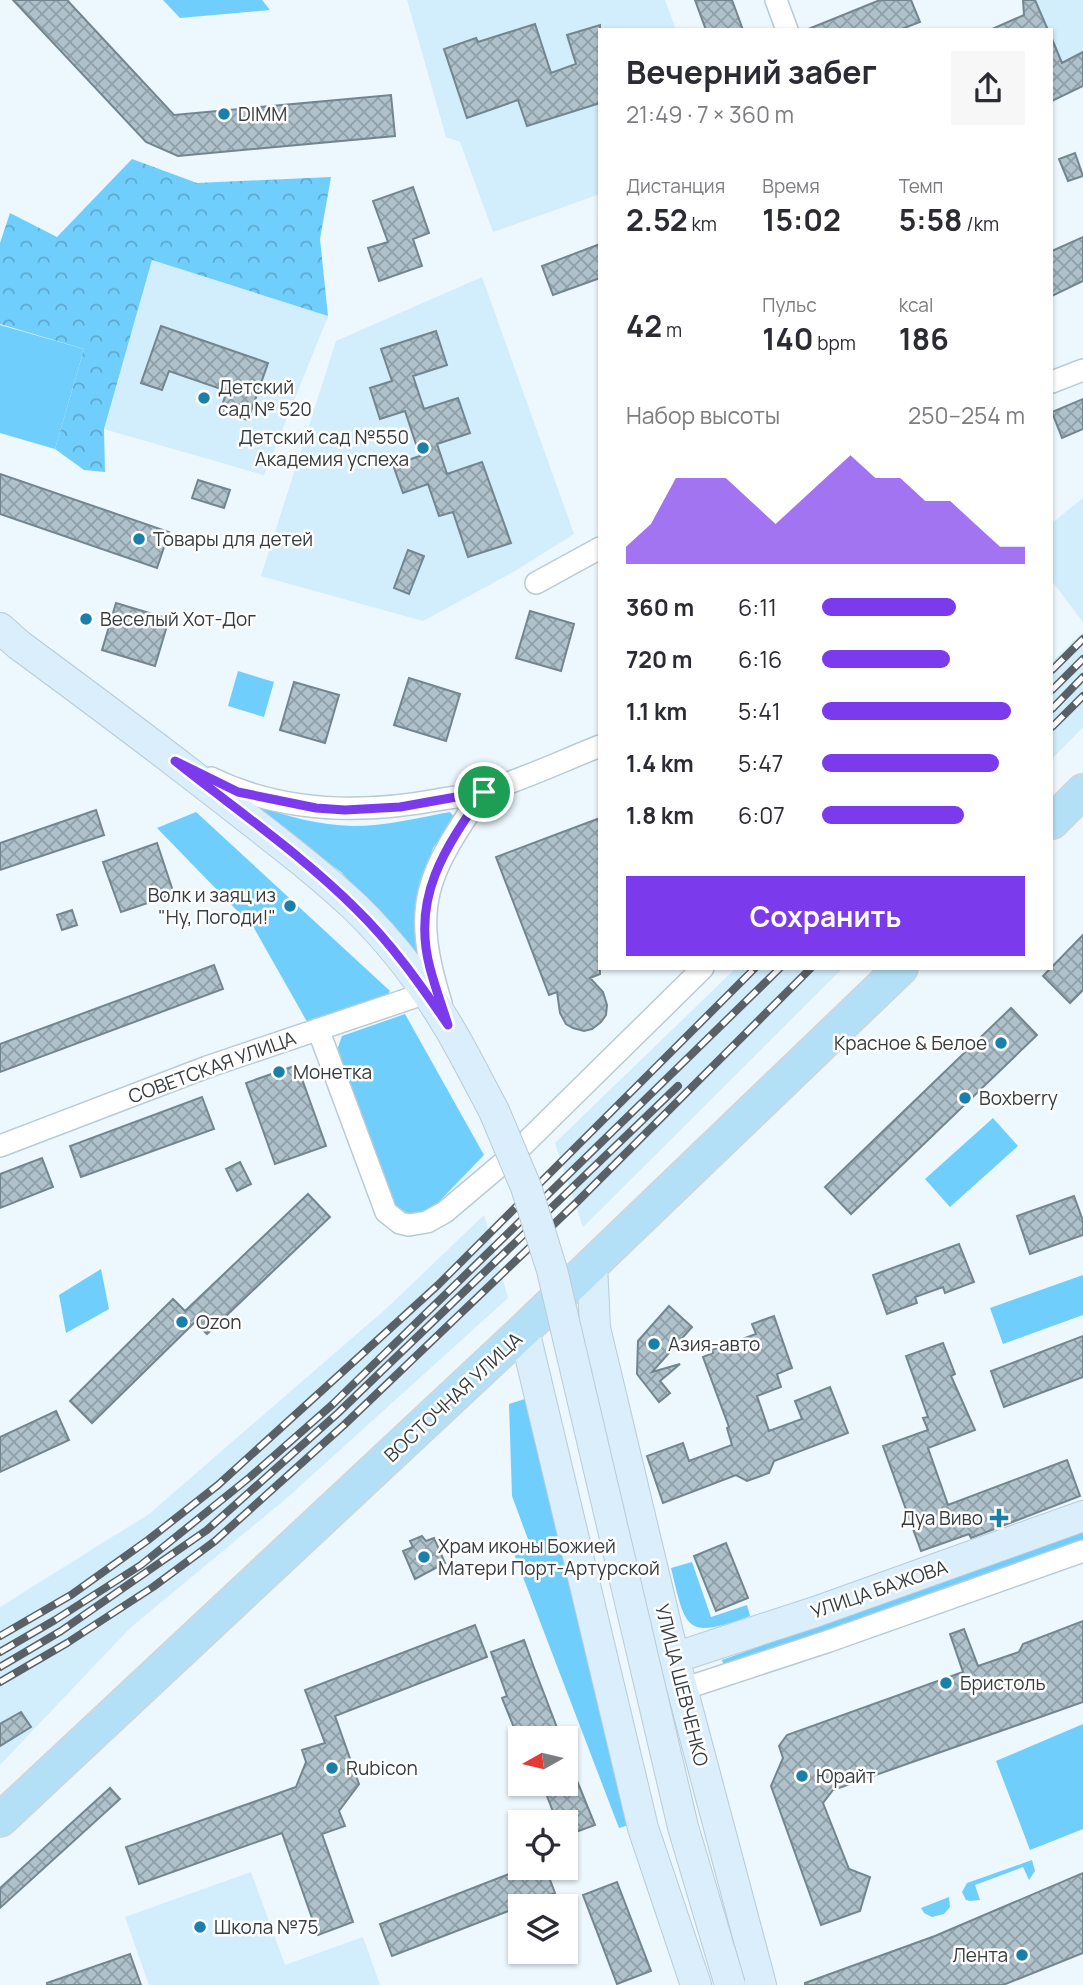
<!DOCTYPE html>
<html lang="ru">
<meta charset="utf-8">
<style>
body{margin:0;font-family:Manrope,sans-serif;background:#f7f7f7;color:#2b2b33;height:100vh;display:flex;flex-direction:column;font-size:26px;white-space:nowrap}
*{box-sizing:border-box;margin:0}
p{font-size:23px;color:#7c7c81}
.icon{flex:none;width:38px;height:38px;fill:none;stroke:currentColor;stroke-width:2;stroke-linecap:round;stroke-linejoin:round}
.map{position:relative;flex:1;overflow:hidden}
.drawer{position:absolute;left:598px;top:28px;width:455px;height:942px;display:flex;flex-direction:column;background:#fff;border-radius:0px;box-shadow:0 2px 5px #0004}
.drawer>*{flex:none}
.needle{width:46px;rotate:262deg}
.buttons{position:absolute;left:508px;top:1726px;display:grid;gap:14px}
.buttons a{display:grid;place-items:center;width:70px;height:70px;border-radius:0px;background:#fff;box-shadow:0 2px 5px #0004;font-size:35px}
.pin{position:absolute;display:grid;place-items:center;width:60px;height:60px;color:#fff;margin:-30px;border:4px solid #fff;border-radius:50%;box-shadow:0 2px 7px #0007}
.round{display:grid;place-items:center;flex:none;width:74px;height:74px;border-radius:0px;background:#f7f7f7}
.overview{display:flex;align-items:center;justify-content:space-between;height:119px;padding:0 28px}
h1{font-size:32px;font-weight:700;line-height:52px}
.stats{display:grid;grid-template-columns:repeat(3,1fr);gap:10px;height:119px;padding:7px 28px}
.stats div{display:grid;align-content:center}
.stats b{font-size:30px;font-weight:700}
.stats small{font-size:19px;font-weight:400}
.stats p{font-size:19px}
.chart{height:196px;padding:14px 28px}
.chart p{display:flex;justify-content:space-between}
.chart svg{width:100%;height:126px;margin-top:7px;fill:#7c3aed;opacity:.7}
.action{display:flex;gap:14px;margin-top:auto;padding:14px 28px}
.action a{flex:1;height:80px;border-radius:0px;background:#7c3aed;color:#fff;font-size:28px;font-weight:700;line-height:80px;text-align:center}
ul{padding:0 28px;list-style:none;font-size:23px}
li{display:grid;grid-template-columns:112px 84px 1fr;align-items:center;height:52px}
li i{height:18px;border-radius:9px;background:#7c3aed}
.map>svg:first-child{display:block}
.built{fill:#d2edfc}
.green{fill:#70cefd}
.forest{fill:url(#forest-crowns)}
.building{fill:url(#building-cross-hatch);stroke:#73858e;stroke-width:2}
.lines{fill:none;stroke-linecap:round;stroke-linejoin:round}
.street-casing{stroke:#b9cbd6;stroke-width:24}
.secondary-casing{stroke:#b9cbd6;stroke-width:32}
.primary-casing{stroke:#d3d4d5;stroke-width:36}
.street{stroke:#fff;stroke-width:21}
.secondary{stroke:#daeffb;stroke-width:30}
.primary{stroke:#b4e0f7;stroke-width:33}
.rail-casing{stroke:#596166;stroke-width:8}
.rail{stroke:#fff;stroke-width:5;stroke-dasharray:16;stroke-linecap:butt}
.secondary-bridge-casing{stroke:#b9cbd6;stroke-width:32;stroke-linecap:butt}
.secondary-bridge{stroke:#daeffb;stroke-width:30}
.route-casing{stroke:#fff;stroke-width:14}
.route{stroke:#7c3aed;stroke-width:9}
.poi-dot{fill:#1a80aa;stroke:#fff;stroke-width:2.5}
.labels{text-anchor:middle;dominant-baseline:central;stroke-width:5;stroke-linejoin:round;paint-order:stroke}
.poi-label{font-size:19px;fill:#353d41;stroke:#fff;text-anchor:start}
.street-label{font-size:19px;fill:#353d41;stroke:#fff}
</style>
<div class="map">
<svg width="1083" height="1985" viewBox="0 0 1083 1985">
<defs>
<pattern id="forest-crowns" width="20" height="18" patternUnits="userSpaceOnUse" patternTransform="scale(1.75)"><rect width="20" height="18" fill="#70cefd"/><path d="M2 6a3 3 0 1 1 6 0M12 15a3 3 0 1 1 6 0" fill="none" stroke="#5da8ce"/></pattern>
<pattern id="building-cross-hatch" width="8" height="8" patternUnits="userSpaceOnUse" patternTransform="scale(1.75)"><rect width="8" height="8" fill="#afc2cc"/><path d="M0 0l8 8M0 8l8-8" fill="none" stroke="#8f9fa7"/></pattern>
</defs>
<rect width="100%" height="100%" fill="#ecf7fe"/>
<path class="built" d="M407 0H665L676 30H600V194L493 232 460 142 446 137Z
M1023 0H1083V52L1052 68V30H990L1036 9Z
M152 260 328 316 264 475 104 429Z
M482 277 574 534 515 571 423 621 261 576 336 341Z
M1083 498V622L1052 581V523Z
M1083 632V727L1052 759V662Z
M736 968H843L583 1227 555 1143Z
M484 1215 508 1298 288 1497 130 1628 0 1765V1607L149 1514 388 1307Z
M251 1872 285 1965 363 1937 380 1985H149L125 1917Z"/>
<path class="green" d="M163 0H262L270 10 180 18Z
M0 325 84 349 55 449 0 433Z
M238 671 274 682 264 717 228 706Z
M247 802C280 815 317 825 353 826 385 826 418 818 450 812L456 819 433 848 421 887 420 957 341 872Z
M196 812 390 991 384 1002 310 1027 254 928 157 828Z
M405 1014 484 1155 430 1211 410 1215 395 1205 336 1053 342 1036Z
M993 1118 1018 1146 950 1207 925 1179Z
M101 1269 109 1309 66 1333 59 1295Z
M1083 1275V1315L1003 1344 990 1308Z
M525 1399 635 1823 619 1828 513 1551 529 1542 512 1496 509 1404Z
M1083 1530V1542L725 1670 722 1660Z
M692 1562 711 1617 747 1605 750 1616C685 1640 686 1630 671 1568Z
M1083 1724V1829L1030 1850 996 1761Z
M1032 1860 1035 1871 1029 1880 1023 1867 975 1885 980 1900 970 1901 966 1900 962 1892 967 1883Z
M949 1897 950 1907 944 1914 932 1917 924 1913 921 1908Z"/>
<path class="forest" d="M132 159 197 183 331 177 320 239 328 316 152 260 104 429 105 472 84 470 55 449 84 349 0 324V243L10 213 57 237Z"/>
<path class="building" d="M13 0H67L174 115 391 95 395 136 178 156 146 142Z
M695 0H732L743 30H706Z
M880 0H911L920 22 899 30H806Z
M1023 0H1035L1048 30H990L1024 15Z
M535 24 551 73 576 64 567 35 600 25V103L527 126 518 100 467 118 444 49 476 38 478 42Z
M1052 39 1062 63 1083 52V86L1052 101Z
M1075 153 1083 176 1068 181 1059 159Z
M413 187 429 233 413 239 422 266 379 281 368 248 388 242 373 201Z
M1083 237V281L1052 296V251Z
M600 244V278L553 295 542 266Z
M161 326 268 363 248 420 220 411 227 391 169 371 162 390 141 383Z
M436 331 447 365 413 376 424 409 458 398 470 433 437 444 447 474 482 462 511 543 468 557 453 512 439 516 428 484 403 493 393 465 420 456 405 411 380 419 370 388 392 381 381 349Z
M1083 399V429L1062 438 1052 412Z
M0 474 169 532 157 568 0 514Z
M198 480 230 490 224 508 192 498Z
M408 550 424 556 409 594 394 588Z
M116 603 169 619 155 666 102 650Z
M530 611 574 624 561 671 516 658Z
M409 678 460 694 446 741 394 725Z
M294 682 339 695 325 743 280 730Z
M96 810 104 835 0 870V843Z
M600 818V974L590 978 603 992 607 1005 606 1015 601 1022 592 1029 584 1031 573 1028 566 1024 560 1013 557 992 549 995 496 857Z
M157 843 174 894 121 912 103 862Z
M72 910 77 925 62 930 57 915Z
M1083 935V990L1070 1003 1043 976Z
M214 965 223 989 0 1072V1044Z
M1011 1008 1037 1035 851 1214 825 1187Z
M297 1065 326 1146 275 1164 246 1083Z
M202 1097 214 1129 81 1177 70 1146Z
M42 1158 53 1187 0 1208V1174Z
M240 1162 251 1184 237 1191 226 1169Z
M308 1194 330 1217 207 1334 195 1322 92 1423 70 1401 173 1299 185 1311Z
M1074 1196 1083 1221V1235L1030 1254 1017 1216Z
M959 1244 974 1282 945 1293 943 1287 915 1297 917 1303 887 1314 873 1275Z
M669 1306 692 1327 652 1372 680 1364 660 1381 670 1393 659 1402 637 1374 638 1341Z
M774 1316 792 1368 777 1374 781 1387 757 1396 769 1431 802 1419 795 1401 830 1387 848 1433 774 1461 769 1473 747 1481 736 1475 663 1503 647 1456 683 1443 689 1461 732 1445 727 1428 729 1427 703 1357 713 1353 712 1350 756 1334 752 1324Z
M1083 1336V1377L1004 1407 991 1371Z
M943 1343 955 1374 951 1376 975 1430 928 1448 948 1505 1067 1460 1080 1496 971 1538 969 1534 921 1551 883 1446 928 1430 923 1418 928 1417 906 1356Z
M56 1411 69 1440 0 1472V1437Z
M422 1536 426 1541 434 1538 445 1563 415 1579 403 1551 413 1547 410 1541Z
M726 1543 748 1598 716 1611 694 1556Z
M1083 1621V1702L833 1790 823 1803 849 1869 870 1877 860 1911 821 1925 771 1786 783 1758 779 1746 787 1735 963 1672 950 1634 964 1629 978 1666 1019 1652 1023 1644Z
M475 1625 487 1657 335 1716 359 1784 339 1811 345 1826 322 1834 353 1922 318 1935 282 1833 139 1884 126 1847 296 1787 306 1762 302 1750 325 1743 305 1690Z
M524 1640 533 1665 561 1738H524L522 1733 517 1735 502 1698 507 1696 491 1652Z
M21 1712 31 1727 0 1746V1724Z
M565 1751 595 1825 565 1836V1822H557L542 1783H565Z
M110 1788 120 1799 0 1908V1888Z
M527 1867H545L555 1893 392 1956 380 1924Z
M1083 1873V1953L1003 1985H805V1983L935 1936Z
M617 1882 651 1971 617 1984 583 1895Z
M130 1954 141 1985H47V1983Z"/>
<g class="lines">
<defs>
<path id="street" d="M776 0 787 30
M1052 382 1083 370
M536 583 600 548
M211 778C283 813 361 814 437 800 453 797 470 796 485 791 524 779 562 761 600 746
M441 1003C410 903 427 875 483 792
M318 1029 386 1212 400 1223 409 1225 427 1222 445 1212 516 1152 703 968
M0 1146 207 1067 426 993
M683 1689 829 1641 1083 1551"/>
<path id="secondary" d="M0 628 19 645C91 698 162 751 232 806 274 839 317 871 356 908 400 951 437 1003 466 1058
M592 1264 595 1328 674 1658 761 1985
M524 1330 643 1828 696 1985
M674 1658 815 1612 1083 1516"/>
<path id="primary" d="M1052 822 1083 791
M0 1820 524 1330 901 968"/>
</defs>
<use href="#street" class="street-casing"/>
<use href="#secondary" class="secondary-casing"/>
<use href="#primary" class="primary-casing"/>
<use href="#street" class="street"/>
<use href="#secondary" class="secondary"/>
<use href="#primary" class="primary"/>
<defs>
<path id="rail" d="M1052 670 1083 639
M1052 690 1083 659
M1052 709 1083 677
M1052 727 1083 696
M0 1636 71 1595 148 1540 218 1485 438 1285 755 968
M0 1652 55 1620 141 1565 250 1477 333 1404 780 968
M0 1667 61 1631 207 1530 338 1413 678 1086
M0 1682 67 1643 153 1587 215 1541 344 1425 576 1203 811 968"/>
</defs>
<use href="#rail" class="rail-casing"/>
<use href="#rail" class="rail"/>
<defs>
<path id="secondary-bridge" d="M466 1058 494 1111 526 1187 552 1270 683 1827 730 1985"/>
</defs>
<use href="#secondary-bridge" class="secondary-bridge-casing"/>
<use href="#secondary-bridge" class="secondary-bridge"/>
</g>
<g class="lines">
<defs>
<path id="route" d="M175 761 238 792 316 808 345 810 400 807 484 792C445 848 411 897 430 968 435 987 442 1006 448 1025 420 984 392 944 356 909 301 854 235 809 175 761Z"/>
</defs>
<use href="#route" class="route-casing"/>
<use href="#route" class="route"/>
</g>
<g class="poi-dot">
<circle cx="224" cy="114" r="7"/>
<circle cx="204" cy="398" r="7"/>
<circle cx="423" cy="448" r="7"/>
<circle cx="139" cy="539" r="7"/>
<circle cx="86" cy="619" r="7"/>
<circle cx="290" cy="906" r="7"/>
<circle cx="1001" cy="1043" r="7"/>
<circle cx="279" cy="1072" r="7"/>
<circle cx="965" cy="1098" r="7"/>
<circle cx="182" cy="1322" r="7"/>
<circle cx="654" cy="1344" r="7"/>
<path d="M995.5 1507.5h7v7h7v7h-7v7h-7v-7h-7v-7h7z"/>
<circle cx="424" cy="1557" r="7"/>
<circle cx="946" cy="1683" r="7"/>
<circle cx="332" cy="1768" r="7"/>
<circle cx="802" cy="1776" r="7"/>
<circle cx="200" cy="1927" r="7"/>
<circle cx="1022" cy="1955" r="7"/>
</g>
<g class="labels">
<g class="poi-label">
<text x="238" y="114">DIMM</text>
<text x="218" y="387">Детский<tspan x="218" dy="22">сад № 520</tspan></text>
<text x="409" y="437" text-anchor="end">Детский сад №550<tspan x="409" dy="22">Академия успеха</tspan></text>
<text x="153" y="539">Товары для детей</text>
<text x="100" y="619">Веселый Хот-Дог</text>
<text x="276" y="895" text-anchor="end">Волк и заяц из<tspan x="276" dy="22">"Ну, Погоди!"</tspan></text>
<text x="987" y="1043" text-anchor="end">Красное &amp; Белое</text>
<text x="293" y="1072">Монетка</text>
<text x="979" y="1098">Boxberry</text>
<text x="196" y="1322">Ozon</text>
<text x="668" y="1344">Азия-авто</text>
<text x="983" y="1518" text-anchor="end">Дуа Виво</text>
<text x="438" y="1546">Храм иконы Божией<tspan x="438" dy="22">Матери Порт-Артурской</tspan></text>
<text x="960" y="1683">Бристоль</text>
<text x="346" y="1768">Rubicon</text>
<text x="816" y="1776">Юрайт</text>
<text x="214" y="1927">Школа №75</text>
<text x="1008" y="1955" text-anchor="end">Лента</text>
</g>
<g class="street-label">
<text transform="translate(212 1067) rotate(-20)">СОВЕТСКАЯ УЛИЦА</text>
<text transform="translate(453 1397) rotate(-43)">ВОСТОЧНАЯ УЛИЦА</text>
<text transform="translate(879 1589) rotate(-19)">УЛИЦА БАЖОВА</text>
<text transform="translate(682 1685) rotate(76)">УЛИЦА ШЕВЧЕНКО</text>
</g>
</g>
</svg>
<div class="buttons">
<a><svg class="needle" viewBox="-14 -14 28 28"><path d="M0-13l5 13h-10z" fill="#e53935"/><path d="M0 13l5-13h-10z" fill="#7c7c81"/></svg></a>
<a><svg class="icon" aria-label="locate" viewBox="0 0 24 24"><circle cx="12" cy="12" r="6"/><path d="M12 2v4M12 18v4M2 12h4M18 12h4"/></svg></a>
<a><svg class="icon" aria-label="layers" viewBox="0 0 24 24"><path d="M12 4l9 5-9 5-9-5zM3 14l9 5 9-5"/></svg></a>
</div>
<div class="pin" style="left:484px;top:792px;background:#1e9e55"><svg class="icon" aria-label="arrive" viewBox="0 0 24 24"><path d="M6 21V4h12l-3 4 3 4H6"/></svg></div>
<section class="drawer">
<div class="overview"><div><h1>Вечерний забег</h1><p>21:49 · 7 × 360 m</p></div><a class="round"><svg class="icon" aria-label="share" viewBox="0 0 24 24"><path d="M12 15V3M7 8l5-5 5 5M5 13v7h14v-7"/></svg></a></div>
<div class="stats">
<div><p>Дистанция</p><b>2.52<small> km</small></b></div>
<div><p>Время</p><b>15:02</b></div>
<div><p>Темп</p><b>5:58<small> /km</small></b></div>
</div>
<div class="stats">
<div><b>42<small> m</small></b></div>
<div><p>Пульс</p><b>140<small> bpm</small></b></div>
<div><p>kcal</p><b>186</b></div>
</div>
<div class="chart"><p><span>Набор высоты</span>250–254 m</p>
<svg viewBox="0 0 160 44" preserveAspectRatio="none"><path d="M0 44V38L10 30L20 14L30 14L40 14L50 22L60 30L70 22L80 14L90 6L100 14L110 14L120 22L130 22L140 30L150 38L160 38V44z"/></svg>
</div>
<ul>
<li><b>360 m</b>6:11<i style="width:66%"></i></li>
<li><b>720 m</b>6:16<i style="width:63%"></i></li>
<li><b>1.1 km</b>5:41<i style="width:93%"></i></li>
<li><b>1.4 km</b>5:47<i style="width:87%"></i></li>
<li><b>1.8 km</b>6:07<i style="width:70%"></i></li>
</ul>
<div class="action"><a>Сохранить</a></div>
</section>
</div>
